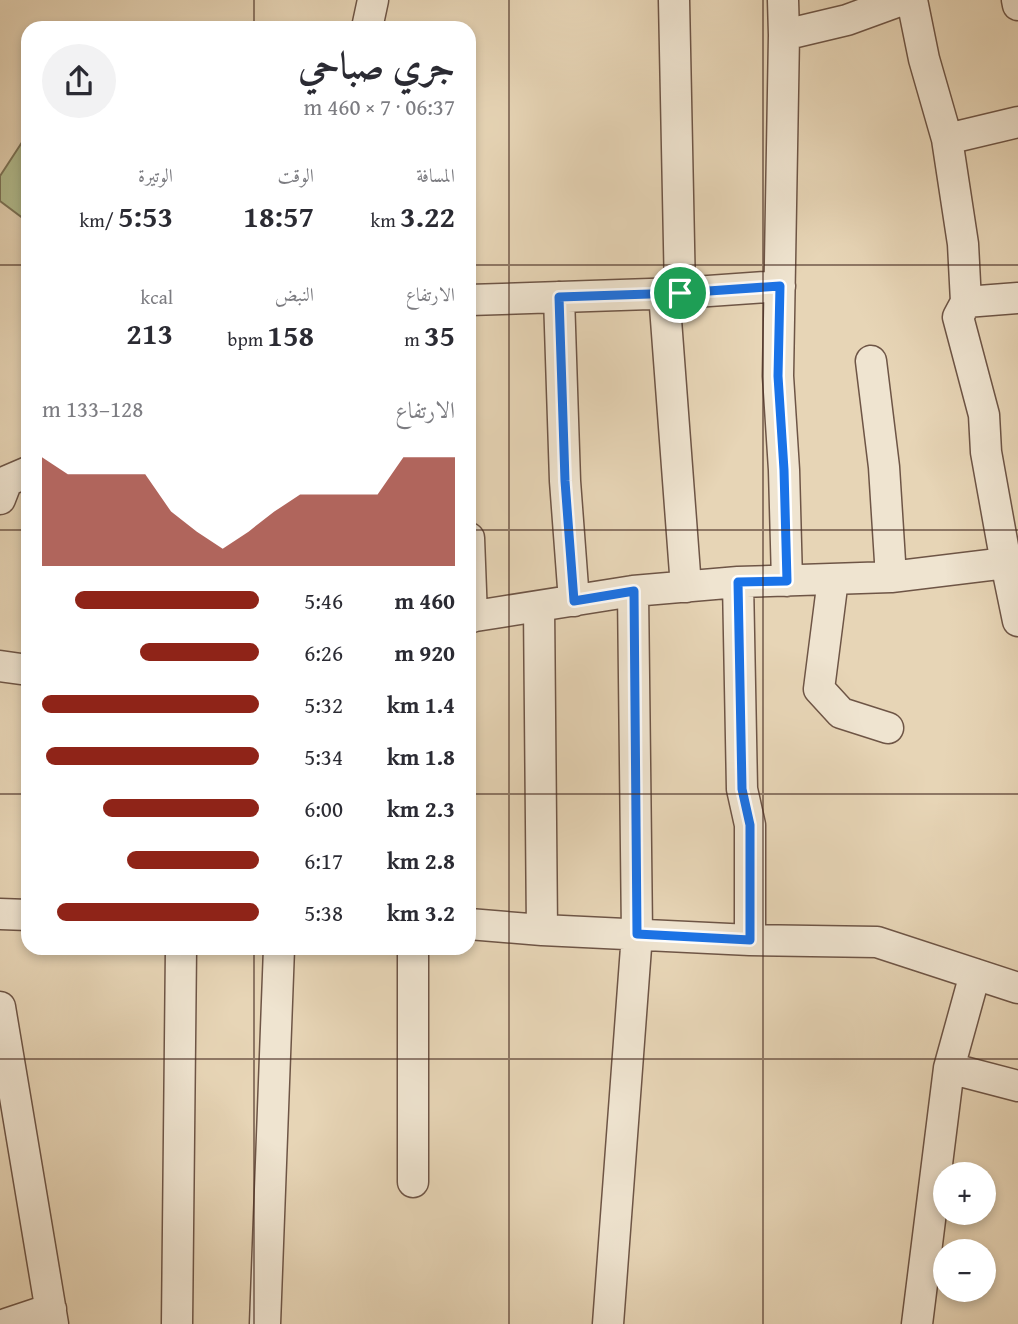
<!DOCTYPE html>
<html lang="ar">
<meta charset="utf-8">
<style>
body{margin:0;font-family:"Gentium Book Plus",Amiri,serif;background:#f2f2f3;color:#2b2b33;direction:rtl;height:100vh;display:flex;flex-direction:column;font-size:26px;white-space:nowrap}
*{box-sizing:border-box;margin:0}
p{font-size:23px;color:#7c7c81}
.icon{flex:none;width:38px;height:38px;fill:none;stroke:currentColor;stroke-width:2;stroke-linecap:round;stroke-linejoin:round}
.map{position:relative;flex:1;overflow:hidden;direction:ltr}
.side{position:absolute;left:21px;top:21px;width:455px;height:934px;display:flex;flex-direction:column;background:#fff;border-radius:21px;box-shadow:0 4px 10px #0003;direction:rtl}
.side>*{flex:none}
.controls{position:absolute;left:933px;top:1162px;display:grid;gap:14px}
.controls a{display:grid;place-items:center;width:63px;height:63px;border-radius:50%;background:#fff;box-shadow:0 4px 10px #0003;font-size:35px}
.pin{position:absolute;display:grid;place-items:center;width:60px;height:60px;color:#fff;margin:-30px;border:4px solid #fff;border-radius:50%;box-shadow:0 2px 7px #0007}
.round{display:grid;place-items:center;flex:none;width:74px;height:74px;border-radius:37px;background:#f2f2f3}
.summary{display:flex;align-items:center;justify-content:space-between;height:119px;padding:0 21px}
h1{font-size:38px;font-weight:700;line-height:52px}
.stats{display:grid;grid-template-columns:repeat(3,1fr);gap:10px;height:119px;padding:7px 21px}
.stats div{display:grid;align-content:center}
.stats b{font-size:30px;font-weight:700}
.stats small{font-size:19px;font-weight:400}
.stats p{font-size:19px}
.chart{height:196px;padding:14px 21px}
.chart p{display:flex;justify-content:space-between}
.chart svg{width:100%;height:126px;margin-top:7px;fill:#8f2418;opacity:.7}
ul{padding:0 21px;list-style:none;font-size:23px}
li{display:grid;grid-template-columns:112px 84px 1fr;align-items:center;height:52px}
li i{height:18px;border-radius:9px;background:#8f2418}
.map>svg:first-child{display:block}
.pitch{fill:#b3be90;stroke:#7c7458;stroke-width:2}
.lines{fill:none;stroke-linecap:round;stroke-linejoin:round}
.minor-casing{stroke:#6e5546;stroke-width:33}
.minor{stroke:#efe4d0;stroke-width:30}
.route-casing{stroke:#fff;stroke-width:14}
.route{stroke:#1a73e8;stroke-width:9}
.grid{fill:none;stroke:#452a20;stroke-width:2;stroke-opacity:0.55}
</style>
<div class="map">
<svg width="1018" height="1324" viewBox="0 0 1018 1324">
<rect width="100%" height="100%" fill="#e7d5b6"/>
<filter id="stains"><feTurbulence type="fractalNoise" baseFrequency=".00286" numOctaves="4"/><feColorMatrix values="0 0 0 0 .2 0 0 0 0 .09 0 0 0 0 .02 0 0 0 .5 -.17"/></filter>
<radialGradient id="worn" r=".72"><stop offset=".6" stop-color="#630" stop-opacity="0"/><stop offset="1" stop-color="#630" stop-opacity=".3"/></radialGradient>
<path class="pitch" d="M28 133V222L0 201V176Z"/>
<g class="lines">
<defs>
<path id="minor" d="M674 0 680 293
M783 0 784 35 778 376 784 470 787 581
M912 0 924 59 947 139 963 244 966 302 1018 298
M1017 0 1018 5
M367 28 373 0
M784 35 847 20 902 0
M947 139 1018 122
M664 293 686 587
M559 297 565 481 574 601
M469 300 680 293 780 286
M966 302 958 317 984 415 986 452 1006 563
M871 361 884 467 891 577
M0 499 7 481 28 472
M469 538 472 617
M833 579 819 689 841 713 888 728
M738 582 742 789 750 825V940
M539 606 542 930
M469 617 633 591 738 582 891 577 1006 563 1018 621
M0 666 28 670
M0 914 28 915
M469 924 542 930 750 940 877 942 1018 988
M413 948V1182
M0 1007 53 1324
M949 1068 1018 1086
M6 1324 51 1309
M177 1324 181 948
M265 1324 279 948
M608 1324 637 934 633 591
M917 1324 949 1068 975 974"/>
</defs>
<use href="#minor" class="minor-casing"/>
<use href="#minor" class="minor"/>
</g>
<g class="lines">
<defs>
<path id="route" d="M780 286 778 376 784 470 787 581 738 582 742 789 750 825V940L637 934 634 591 574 601 565 481 559 297 680 293Z"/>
</defs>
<use href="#route" class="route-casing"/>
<use href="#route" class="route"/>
</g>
<path class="grid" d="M254 0V28M509 0V1324M763 0V1324M0 265H28M469 265H1018M0 530H28M469 530H1018M0 794H28M469 794H1018M254 948V1324M0 1059H1018"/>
<rect width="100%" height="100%" filter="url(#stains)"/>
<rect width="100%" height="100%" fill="url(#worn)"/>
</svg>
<div class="controls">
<a>+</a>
<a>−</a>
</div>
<div class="pin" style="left:680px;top:293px;background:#1e9e55"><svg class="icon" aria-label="arrive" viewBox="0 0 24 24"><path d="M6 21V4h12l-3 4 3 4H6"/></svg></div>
<section class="side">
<div class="summary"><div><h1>جري صباحي</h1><p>06:37 · 7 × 460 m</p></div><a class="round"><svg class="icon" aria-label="share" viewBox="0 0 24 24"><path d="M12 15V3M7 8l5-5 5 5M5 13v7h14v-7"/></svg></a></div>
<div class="stats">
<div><p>المسافة</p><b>3.22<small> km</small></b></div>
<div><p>الوقت</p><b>18:57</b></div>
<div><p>الوتيرة</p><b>5:53<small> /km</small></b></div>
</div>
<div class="stats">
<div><p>الارتفاع</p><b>35<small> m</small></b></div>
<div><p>النبض</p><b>158<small> bpm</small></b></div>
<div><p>kcal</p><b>213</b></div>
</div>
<div class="chart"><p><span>الارتفاع</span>128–133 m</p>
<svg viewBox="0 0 160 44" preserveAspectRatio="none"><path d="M0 44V6L10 12L20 12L30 12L40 12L50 25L60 32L70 38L80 32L90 25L100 19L110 19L120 19L130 19L140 6L150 6L160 6V44z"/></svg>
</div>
<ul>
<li><b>460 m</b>5:46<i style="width:85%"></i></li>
<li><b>920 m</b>6:26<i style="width:55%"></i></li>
<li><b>1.4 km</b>5:32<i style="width:100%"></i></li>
<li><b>1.8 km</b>5:34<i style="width:98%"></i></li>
<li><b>2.3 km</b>6:00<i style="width:72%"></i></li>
<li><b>2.8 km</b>6:17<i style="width:61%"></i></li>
<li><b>3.2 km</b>5:38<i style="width:93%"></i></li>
</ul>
</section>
</div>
